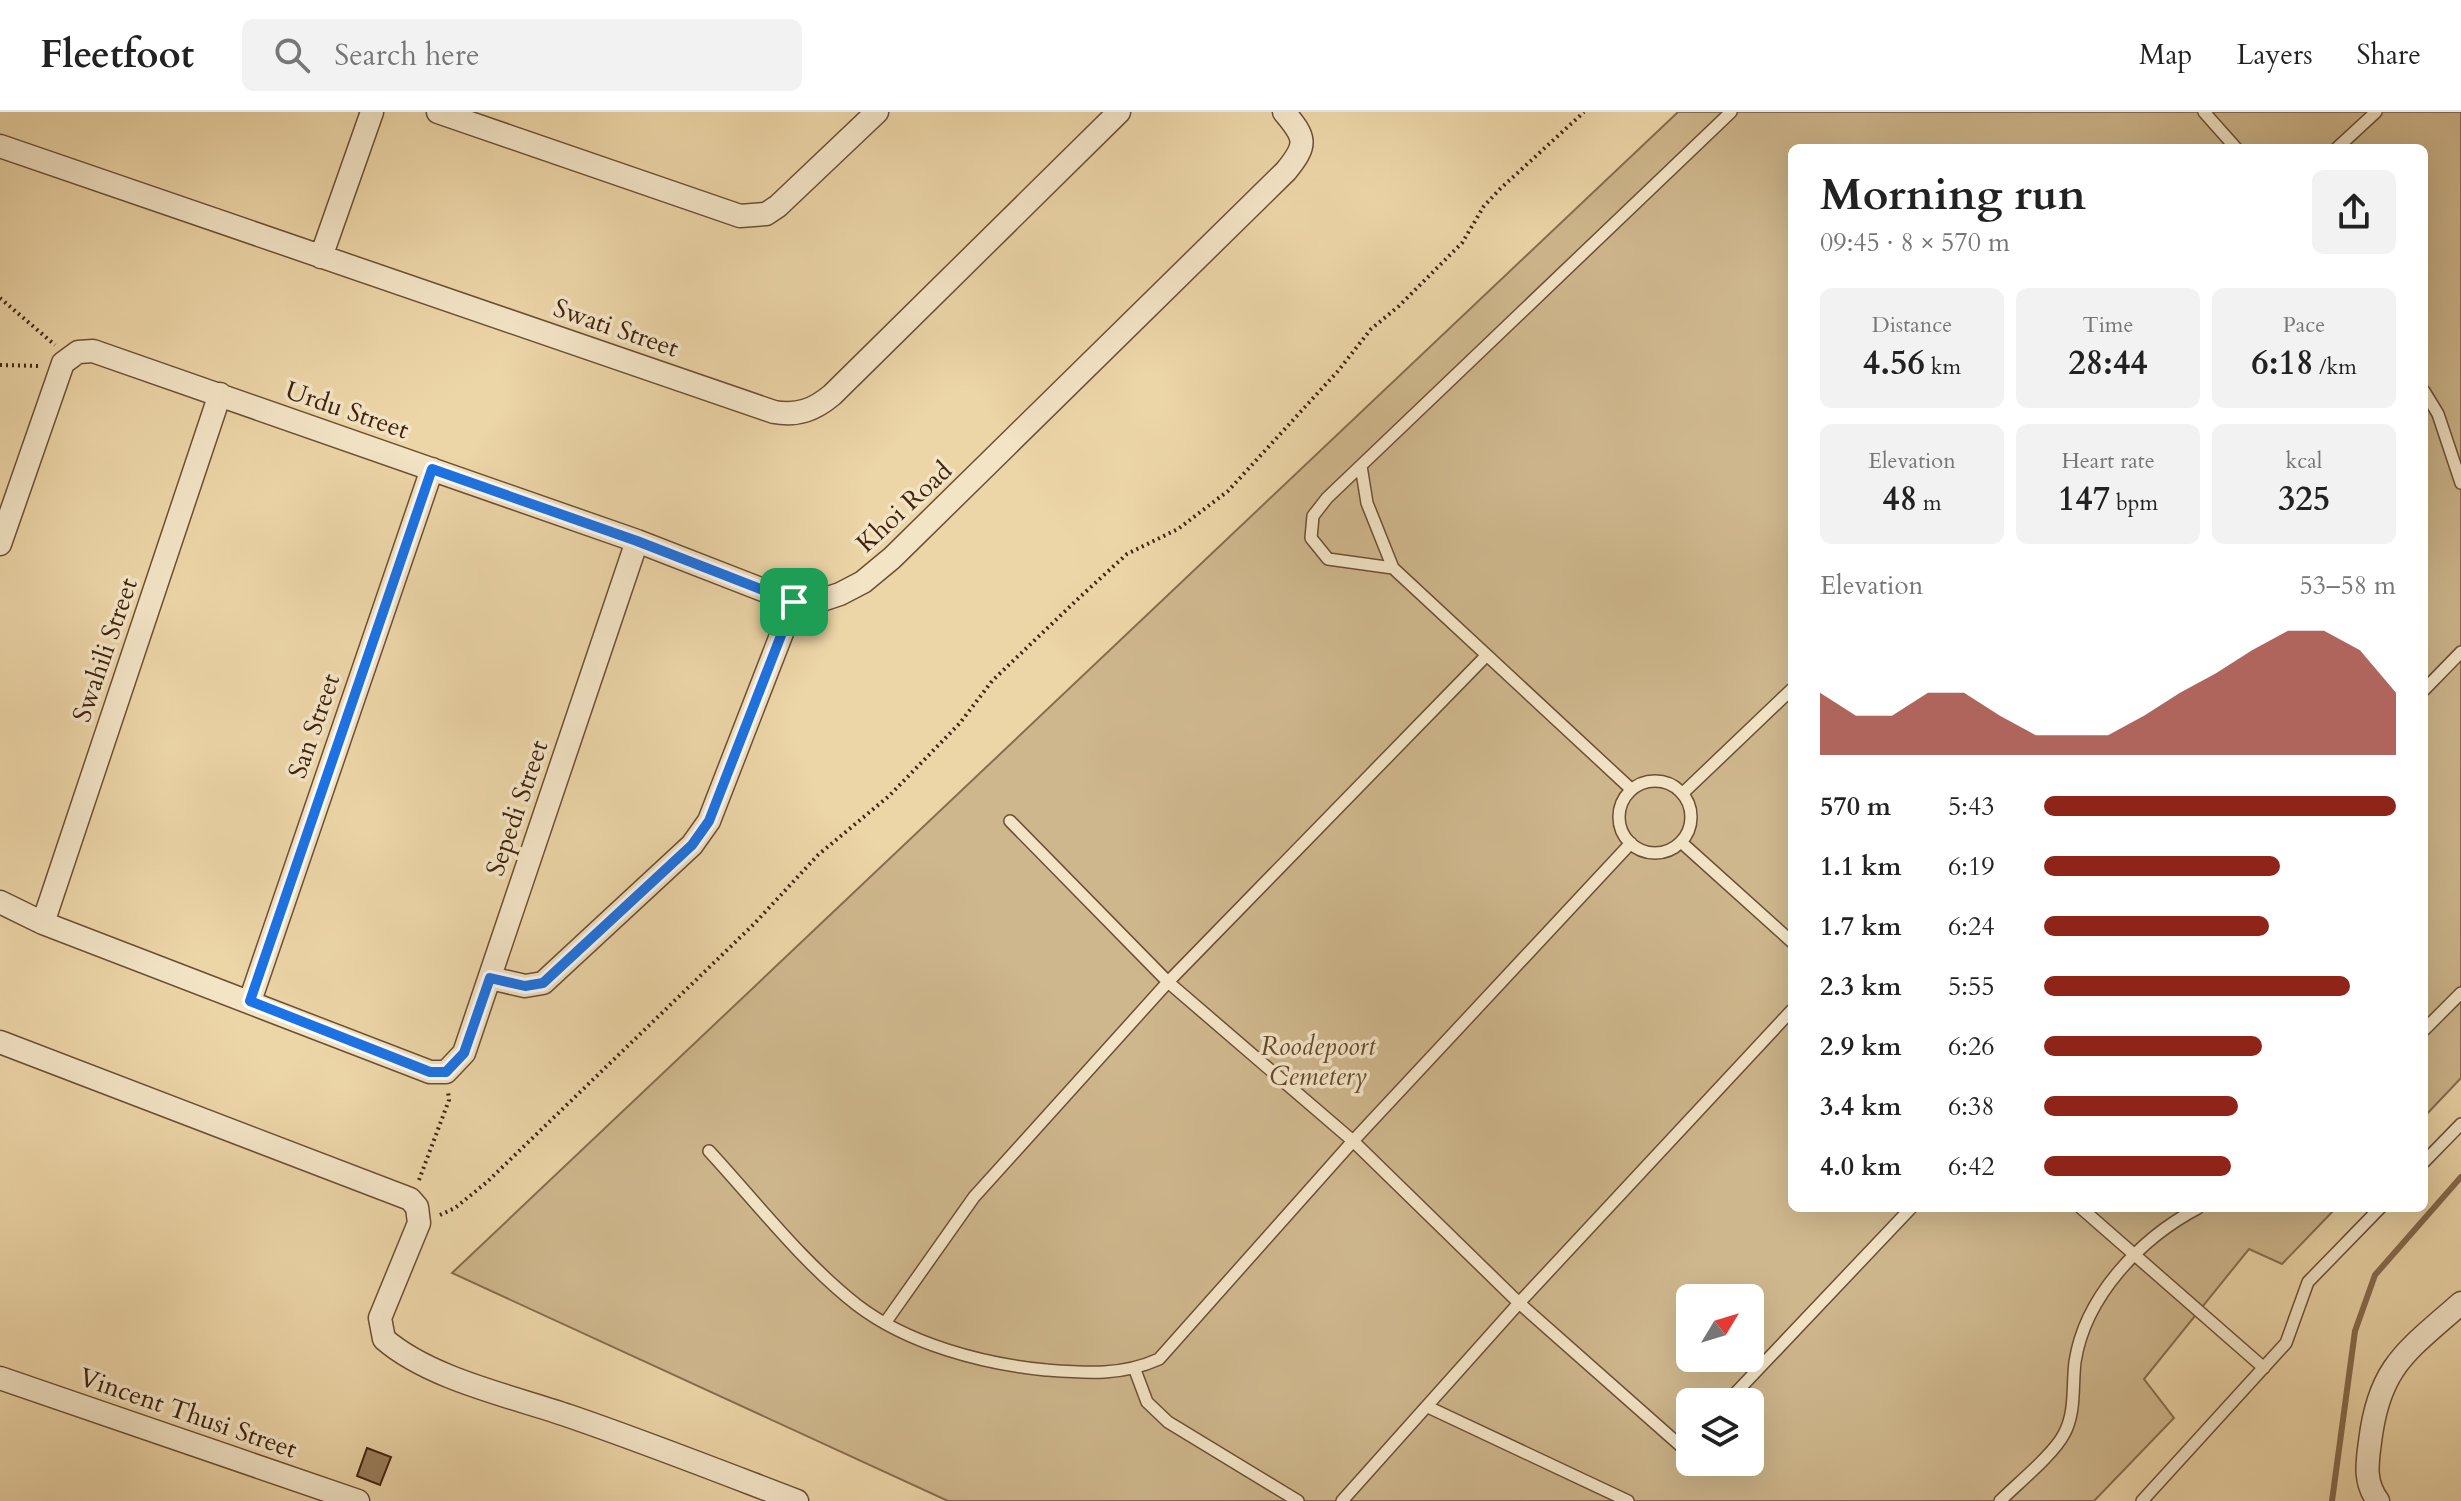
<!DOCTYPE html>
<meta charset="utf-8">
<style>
body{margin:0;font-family:Cardo,serif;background:#f2f2f2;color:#222;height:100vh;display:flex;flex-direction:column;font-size:30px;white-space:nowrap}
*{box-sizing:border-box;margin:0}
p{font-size:26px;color:#767676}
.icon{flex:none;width:44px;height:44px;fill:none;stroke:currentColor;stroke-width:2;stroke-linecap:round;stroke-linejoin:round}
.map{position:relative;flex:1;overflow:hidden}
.drawer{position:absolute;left:1788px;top:32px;width:640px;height:1068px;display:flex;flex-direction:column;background:#fff;border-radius:12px;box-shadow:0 8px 32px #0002}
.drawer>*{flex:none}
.needle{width:52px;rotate:52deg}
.controls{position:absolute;left:1676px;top:1172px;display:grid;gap:16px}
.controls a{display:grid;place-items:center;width:88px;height:88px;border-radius:12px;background:#fff;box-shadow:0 8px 32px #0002;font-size:40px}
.pin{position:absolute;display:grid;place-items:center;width:68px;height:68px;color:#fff;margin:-34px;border-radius:16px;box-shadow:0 4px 12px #0006}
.round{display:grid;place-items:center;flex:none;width:84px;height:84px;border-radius:12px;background:#f2f2f2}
.headline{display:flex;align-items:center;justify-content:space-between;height:136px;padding:0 32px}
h1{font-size:44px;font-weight:700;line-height:60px}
.stats{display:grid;grid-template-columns:repeat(3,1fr);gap:12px;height:136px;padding:8px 32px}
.stats div{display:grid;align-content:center;border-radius:12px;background:#f2f2f2;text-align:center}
.stats b{font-size:34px;font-weight:700}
.stats small{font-size:22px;font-weight:400}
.stats p{font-size:22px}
.chart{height:224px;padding:16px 32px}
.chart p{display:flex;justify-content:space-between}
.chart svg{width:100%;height:144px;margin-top:8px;fill:#8f2418;opacity:.7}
ul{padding:0 32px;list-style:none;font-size:26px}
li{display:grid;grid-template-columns:128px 96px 1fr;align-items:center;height:60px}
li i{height:20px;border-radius:10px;background:#8f2418}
header{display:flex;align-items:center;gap:48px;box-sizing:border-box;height:112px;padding:0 40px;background:#fff;border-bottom:2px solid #e0e0e0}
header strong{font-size:38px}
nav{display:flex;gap:44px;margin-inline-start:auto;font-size:28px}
.search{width:560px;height:72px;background:#f2f2f2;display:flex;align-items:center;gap:20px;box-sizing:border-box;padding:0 28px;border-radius:12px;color:#767676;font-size:30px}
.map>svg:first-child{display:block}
.green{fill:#cfb78d;stroke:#886d4e;stroke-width:2;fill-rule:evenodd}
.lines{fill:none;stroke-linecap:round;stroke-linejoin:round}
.stream{stroke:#85694b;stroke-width:6}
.building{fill:#9a805e;stroke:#41230e;stroke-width:2}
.service-casing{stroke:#6c5034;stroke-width:14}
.minor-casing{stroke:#6c5034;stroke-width:25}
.path{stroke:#41230e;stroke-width:4;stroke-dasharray:2 4;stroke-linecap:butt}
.service{stroke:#f3e4c6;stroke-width:11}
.minor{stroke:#f3e4c6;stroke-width:22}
.route-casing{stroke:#fff;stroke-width:16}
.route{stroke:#1a73e8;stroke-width:10}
.labels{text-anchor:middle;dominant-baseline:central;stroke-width:7;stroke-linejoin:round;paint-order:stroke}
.street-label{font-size:26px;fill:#41230e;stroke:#f3e4c6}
.park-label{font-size:26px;font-style:italic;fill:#64482e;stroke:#f3e4c6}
</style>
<header>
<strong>Fleetfoot</strong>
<div class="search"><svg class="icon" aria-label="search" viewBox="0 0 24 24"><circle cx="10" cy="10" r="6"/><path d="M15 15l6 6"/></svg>Search here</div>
<nav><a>Map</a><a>Layers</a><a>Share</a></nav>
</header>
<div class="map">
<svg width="2461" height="1389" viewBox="0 0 2461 1389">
<rect width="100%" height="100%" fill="#ecd5a7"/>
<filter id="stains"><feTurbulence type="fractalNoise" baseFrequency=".0025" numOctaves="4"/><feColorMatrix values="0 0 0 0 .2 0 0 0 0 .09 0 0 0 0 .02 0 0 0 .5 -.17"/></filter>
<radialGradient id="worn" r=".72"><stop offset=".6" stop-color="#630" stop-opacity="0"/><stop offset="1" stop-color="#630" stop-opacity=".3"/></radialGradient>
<path class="green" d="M1678 0H2461V966L2424 1005V36H1792V1096H2336L2282 1152 2249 1137 2144 1267 2174 1306 2094 1389H948L452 1161ZM1690 1186H1750V1246H1690ZM1690 1290H1750V1350H1690Z"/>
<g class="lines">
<path class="stream" d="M2332 1389 2355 1219 2375 1163 2461 1065"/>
</g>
<path class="building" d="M367 1336 391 1345 380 1373 357 1364Z"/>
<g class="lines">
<defs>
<path id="service" d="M2204 0 2236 36
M2337 36 2376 0
M2424 279 2438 302 2461 371
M1361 354 1367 391 1393 456 1631 677
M1393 456 1328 447 1311 426 1313 404 1327 386 1731 0
M2424 578 2461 540
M1619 705a36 36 0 1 1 72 0a36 36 0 1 1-72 0Z
M1683 681 1792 577
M1010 709 1168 870 1353 1029 1519 1191 1683 1336 1690 1329
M1681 730 1792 830
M2424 918 2461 881
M709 1039C756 1090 802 1150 857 1193 908 1232 983 1252 1046 1258 1086 1261 1122 1264 1159 1247L1353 1029 1631 731
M2424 1050 2461 1012
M2081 1096 2264 1256
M885 1211 974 1085 1168 870 1485 545
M1135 1258 1147 1290 1168 1310 1298 1389
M1727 1290 1911 1096
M1428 1295 1628 1389
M1342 1389 1519 1191 1792 898
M2000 1389C2018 1371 2053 1343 2064 1322 2076 1300 2072 1274 2075 1250 2085 1184 2141 1126 2198 1096
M2142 1389 2286 1231 2308 1170 2380 1096"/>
<path id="minor" d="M438 0 740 104 766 102 778 94 877 0
M0 34 774 300C798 304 814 298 832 283L1119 0
M321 145 372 0
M0 432 63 251 78 240 93 239 637 429 794 490 819 489 840 482 863 470 892 446 1286 59C1308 32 1306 26 1284 0
M0 790 43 811 430 960H446L464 941 637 429
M43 811 220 282
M490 866 525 874 543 871 692 733 709 709 794 490
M250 889 432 357
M0 930 410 1087 417 1095 419 1111 380 1206 384 1227C430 1267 511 1284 569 1304 645 1330 721 1360 797 1389
M0 1266 358 1389
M2378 1389C2364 1370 2367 1352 2370 1330 2379 1254 2407 1239 2461 1191"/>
</defs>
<use href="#service" class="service-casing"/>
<use href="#minor" class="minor-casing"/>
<path class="path" d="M0 186 55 233
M0 253 41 254
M419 1068 449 988 448 979
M440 1103 455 1096 487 1070 754 812 818 743 889 684 960 611 992 569 1081 484 1127 442 1178 417 1228 379 1338 259 1371 217 1399 194 1462 131 1484 94 1500 77 1584 0"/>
<use href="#service" class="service"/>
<use href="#minor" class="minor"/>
</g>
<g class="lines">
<defs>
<path id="route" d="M432 357 637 429 794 490 709 709 692 733 543 871 525 874 490 866 464 941 446 960H430L250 889Z"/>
</defs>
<use href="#route" class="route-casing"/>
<use href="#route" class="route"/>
</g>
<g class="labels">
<g class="street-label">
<text transform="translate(616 216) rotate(19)">Swati Street</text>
<text transform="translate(347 298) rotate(19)">Urdu Street</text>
<text transform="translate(904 395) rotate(-43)">Khoi Road</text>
<text transform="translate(105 538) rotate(-71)">Swahili Street</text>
<text transform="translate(314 614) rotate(-71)">San Street</text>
<text transform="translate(517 696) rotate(-71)">Sepedi Street</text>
<text transform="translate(188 1301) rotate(19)">Vincent Thusi Street</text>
</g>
<g class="park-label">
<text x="1318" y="934">Roodepoort<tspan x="1318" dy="30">Cemetery</tspan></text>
</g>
</g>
<rect width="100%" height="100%" filter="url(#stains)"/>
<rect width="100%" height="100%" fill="url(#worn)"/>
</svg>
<div class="controls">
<a><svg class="needle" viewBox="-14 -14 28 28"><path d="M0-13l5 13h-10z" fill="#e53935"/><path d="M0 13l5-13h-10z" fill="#767676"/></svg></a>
<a><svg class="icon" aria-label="layers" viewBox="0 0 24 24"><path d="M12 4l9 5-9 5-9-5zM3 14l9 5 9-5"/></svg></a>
</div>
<div class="pin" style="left:794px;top:490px;background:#1e9e55"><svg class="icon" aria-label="arrive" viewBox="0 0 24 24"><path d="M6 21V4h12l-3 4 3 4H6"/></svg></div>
<section class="drawer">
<div class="headline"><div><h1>Morning run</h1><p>09:45 · 8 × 570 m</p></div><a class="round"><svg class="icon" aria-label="share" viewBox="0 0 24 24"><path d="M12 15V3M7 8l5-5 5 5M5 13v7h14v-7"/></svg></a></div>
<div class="stats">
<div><p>Distance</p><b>4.56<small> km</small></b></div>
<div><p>Time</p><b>28:44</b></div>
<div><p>Pace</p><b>6:18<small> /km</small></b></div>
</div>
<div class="stats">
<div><p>Elevation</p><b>48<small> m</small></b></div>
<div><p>Heart rate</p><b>147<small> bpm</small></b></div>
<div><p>kcal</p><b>325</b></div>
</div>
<div class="chart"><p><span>Elevation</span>53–58 m</p>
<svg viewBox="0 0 160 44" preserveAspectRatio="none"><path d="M0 44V25L10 32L20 32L30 25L40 25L50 32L60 38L70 38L80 38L90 32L100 25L110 19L120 12L130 6L140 6L150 12L160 25V44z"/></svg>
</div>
<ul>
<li><b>570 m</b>5:43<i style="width:100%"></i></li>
<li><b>1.1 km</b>6:19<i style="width:67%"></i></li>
<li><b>1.7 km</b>6:24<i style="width:64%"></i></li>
<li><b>2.3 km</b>5:55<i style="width:87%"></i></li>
<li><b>2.9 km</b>6:26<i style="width:62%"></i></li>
<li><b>3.4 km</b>6:38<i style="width:55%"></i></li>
<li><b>4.0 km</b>6:42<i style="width:53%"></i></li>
</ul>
</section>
</div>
